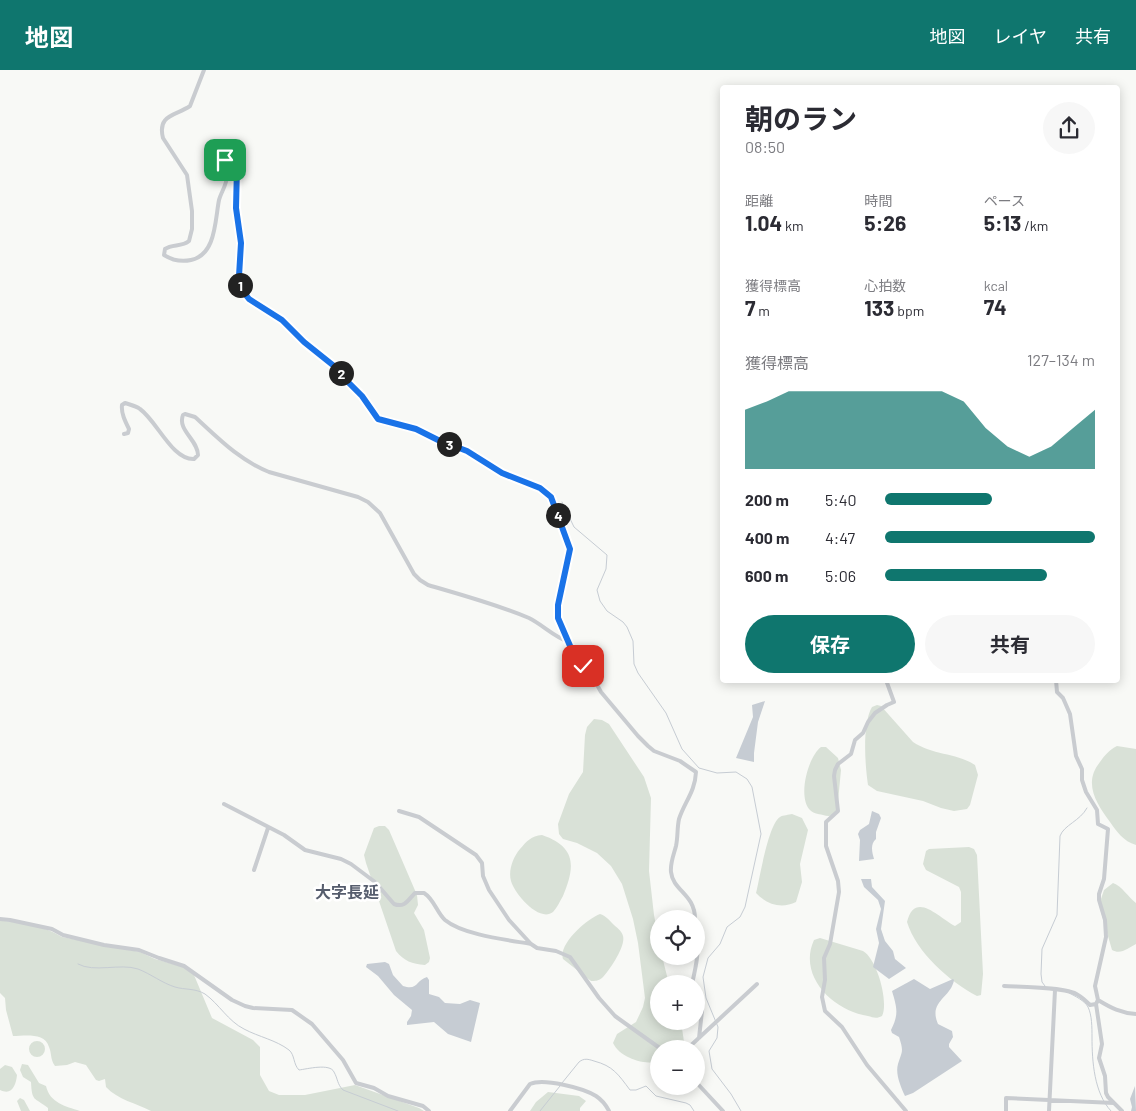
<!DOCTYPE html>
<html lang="ja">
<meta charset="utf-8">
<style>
body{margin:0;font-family:Barlow,"Noto Sans JP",sans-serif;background:#f7f7f7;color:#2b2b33;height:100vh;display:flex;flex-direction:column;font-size:19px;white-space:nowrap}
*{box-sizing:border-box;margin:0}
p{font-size:16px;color:#7c7c81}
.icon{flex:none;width:28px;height:28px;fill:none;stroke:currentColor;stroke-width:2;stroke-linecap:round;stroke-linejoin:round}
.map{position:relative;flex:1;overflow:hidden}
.panel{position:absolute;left:720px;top:15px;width:400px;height:598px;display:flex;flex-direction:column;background:#fff;border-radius:5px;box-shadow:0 2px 12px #0003}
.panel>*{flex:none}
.controls{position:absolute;left:650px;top:840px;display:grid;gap:10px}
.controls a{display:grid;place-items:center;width:55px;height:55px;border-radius:50%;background:#fff;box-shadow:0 2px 12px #0003;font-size:25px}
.pin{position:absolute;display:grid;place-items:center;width:42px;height:42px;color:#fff;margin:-21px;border-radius:10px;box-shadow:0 2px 8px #0006}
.km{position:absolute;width:25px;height:25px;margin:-12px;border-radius:50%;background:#222;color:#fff;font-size:14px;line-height:25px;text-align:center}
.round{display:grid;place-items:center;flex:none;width:52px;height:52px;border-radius:26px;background:#f7f7f7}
.overview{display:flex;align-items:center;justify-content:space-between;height:85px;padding:0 25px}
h1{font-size:28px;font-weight:700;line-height:38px}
.stats{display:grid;grid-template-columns:repeat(3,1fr);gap:8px;height:85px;padding:5px 25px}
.stats div{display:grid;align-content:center}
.stats b{font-size:21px;font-weight:700}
.stats small{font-size:14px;font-weight:400}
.stats p{font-size:14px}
.chart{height:140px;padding:10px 25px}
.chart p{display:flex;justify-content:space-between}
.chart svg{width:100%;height:90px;margin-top:5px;fill:#0f766e;opacity:.7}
.button{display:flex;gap:10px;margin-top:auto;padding:10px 25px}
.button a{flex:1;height:58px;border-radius:30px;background:#0f766e;color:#fff;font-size:20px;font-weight:700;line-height:58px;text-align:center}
.button a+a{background:#f7f7f7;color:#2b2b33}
ul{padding:0 25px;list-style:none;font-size:16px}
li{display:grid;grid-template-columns:80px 60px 1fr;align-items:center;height:38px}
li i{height:12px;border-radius:6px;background:#0f766e}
header{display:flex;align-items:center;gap:30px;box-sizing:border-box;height:70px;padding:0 25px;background:#0f766e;color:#fff}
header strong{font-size:24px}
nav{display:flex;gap:28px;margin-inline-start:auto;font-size:18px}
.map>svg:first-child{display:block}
.green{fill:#d9e1d7}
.water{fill:#c6ccd3}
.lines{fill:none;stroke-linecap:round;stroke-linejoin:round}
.stream{stroke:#c6ccd3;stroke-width:1}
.street{stroke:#c9ccd0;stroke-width:4}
.route-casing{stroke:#fff;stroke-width:10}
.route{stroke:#1a73e8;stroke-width:6}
.labels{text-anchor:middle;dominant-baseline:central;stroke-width:5;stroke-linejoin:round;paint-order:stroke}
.quarter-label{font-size:16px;font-weight:bold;fill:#565d6d;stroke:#fff}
</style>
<header>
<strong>地図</strong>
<nav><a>地図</a><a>レイヤ</a><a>共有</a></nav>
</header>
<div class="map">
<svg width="1136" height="1041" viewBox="0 0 1136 1041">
<rect width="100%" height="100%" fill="#f8f9f6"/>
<path class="green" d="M877 635 881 636 913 672C932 685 957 683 975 695L978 705 970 735 967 739 954 741 941 738 923 731 877 721 868 715C865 695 862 654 872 637Z
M594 649 602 650 609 654 644 707 651 728 649 801 654 845 659 871V886H662L669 914H659V951H681L684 972 682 979H659V992C644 995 620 988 613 973L617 964 636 952 643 937 645 928 638 873 633 849 622 814 611 796 597 783 577 773 563 769 559 764 558 754 569 724 583 702 585 665 587 657Z
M1117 676 1136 679V775C1123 771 1117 762 1110 752 1096 733 1083 713 1100 692 1105 685 1109 680 1117 676Z
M821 677H826L838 688 841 700 837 742C834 746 829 747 823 745 818 744 812 743 809 739 798 725 808 687 821 677Z
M792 744 802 748 808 760 800 794 802 812 796 832C782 839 767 835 756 823L757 819C760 806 769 753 780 747 783 745 789 745 792 744Z
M379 756H385L389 760 417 825 418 835 414 843 424 860 430 888 429 892 425 895C412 894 404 891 396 881L366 793 364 785 374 758Z
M542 765C577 777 575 797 563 826 560 831 557 838 553 842 539 853 514 823 511 811 508 801 513 787 520 779 527 771 531 766 542 765Z
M969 777 974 779 977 785 983 904 981 925 977 926C950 912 916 882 907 852 915 820 939 848 955 856L961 852V822L959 817 926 800 923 794 926 781 929 779Z
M1113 813C1122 816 1128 827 1136 833V874C1128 878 1121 885 1112 880L1099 835 1104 820Z
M600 844C606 846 609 850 613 854 616 857 622 861 623 866 626 876 609 901 602 908 598 911 595 911 591 911L563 889C558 874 587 849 600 844Z
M0 851C18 851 47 857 62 867L140 882 155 889 183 897 194 905 212 948 253 970 260 977V1005L269 1021 279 1025H305L355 1015 419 1038 424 1041H151C136 1033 118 1030 106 1017L105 1009 99 1011 96 1010 86 995 75 992 67 995 55 996C50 989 52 984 49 977 45 962 24 966 13 966L6 940 5 928 0 923Z
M820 868 863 881C877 889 889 932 882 946 875 950 871 946 863 945 831 938 798 905 814 870Z
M29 979a8 8 0 1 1 16 0a8 8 0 1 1-16 0Z
M22 994 28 995 39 1013 46 1016C50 1033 65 1036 80 1041H48V1038C34 1027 32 1032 31 1012L23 1007 20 1000Z
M5 995 12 997 17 1005C16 1015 12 1026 0 1020V999Z
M548 1022 579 1026 586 1031 580 1038V1041H530L536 1032Z
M20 1028 24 1030 30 1041H21L17 1031Z"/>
<path class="water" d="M765 631 758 652 754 683V692L736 688 753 647 752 635Z
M872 741 879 744 881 748 876 762V769C870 774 872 782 874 789L859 791 860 770 858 764 860 760 869 754Z
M861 809H871L872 817 885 831 881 859 885 871 893 881 895 889 906 898 889 909 873 897 879 873 876 859 881 839 878 830 864 817Z
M385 892 389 894 393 905 403 916C418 921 416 910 427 907L429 910V924L439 927 445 933 460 934 470 930 480 933 471 972 448 964 434 952 407 955V952L411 946 412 940 394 925 378 906 366 897 367 894Z
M914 909 930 919 953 909 954 910C951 928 928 931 938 954L952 961 953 967 949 974V977L962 991 913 1023 905 1026C901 1017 895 1004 898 994 902 981 904 982 899 967L892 963 891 960C899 944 897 938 892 921Z
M1135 1016 1136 1041H1131L1132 1037 1130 1029Z"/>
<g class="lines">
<path class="stream" d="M562 432 574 457 607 485 606 499 597 520 600 531 607 541 623 552 627 557 633 571 634 594 638 603 666 643 682 679 699 698 717 703 736 702 747 709 752 717 761 764 745 837 740 847 727 857 720 874 708 888 703 907 706 928 718 957 717 968 709 981 712 999 731 1024 741 1041
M78 894C94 903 120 893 138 899 151 904 162 913 175 917 185 920 195 918 205 924 219 934 228 951 244 959 259 967 276 970 289 980 295 985 293 994 299 1000 307 999 330 993 334 1002 338 1009 337 1014 343 1020L398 1041
M1045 916 1042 912 1041 904 1042 879 1057 845 1060 766C1064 755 1080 751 1087 738
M1069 923C1075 926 1085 931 1088 937 1092 945 1092 958 1092 967 1092 991 1094 1023 1111 1041
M562 1013 579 992C584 988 588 989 594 991 613 996 618 1004 630 1020H636L646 1016 656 1026 686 1033 690 1035 694 1041
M540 1041 560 1016"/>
<path class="street" d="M204 0 190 36C176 46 157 44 163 68L187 105 192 141V159L189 171C182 177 172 174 165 179L164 185C172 190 182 192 191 190 216 185 215 150 219 130 221 122 228 113 227 104 226 100 224 97 224 93L228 88 232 89 237 97 236 138 241 173 239 207 241 220 245 225 282 250 304 272 334 296 347 312 363 325 378 349 416 359 438 370 467 381 489 396 540 418 551 427 570 479 558 535V548L577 592 591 604 601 622 638 666 648 676 654 681 680 691 696 702C695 722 685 731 679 749 677 758 678 767 676 776 674 784 670 793 671 802 673 821 695 824 695 849
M124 364 128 363 129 359C125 351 121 343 122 335L125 333C131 335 136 336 140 339 157 351 172 390 194 389L198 385C198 370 177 360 183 345L185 344 195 347C218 368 239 390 269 402L358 427 368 432 380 443 414 504 420 510 428 515C462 525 496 534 529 548 543 555 554 567 569 572
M886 610 894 632 887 635 875 643 868 652 863 663 855 670 851 684 838 694 835 700 834 706 838 741 826 752V776L838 811 839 822 830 874 824 888 825 910 822 927 825 941 842 957 867 995 906 1041
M1056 610 1057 622 1063 628 1070 644 1076 686 1082 699V710L1086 722 1097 740 1098 754 1108 759 1104 809 1099 824V830L1105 850 1106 867 1095 916 1098 930C1111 938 1121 943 1136 944
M224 734 284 765 305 780 341 789 351 794 375 812 394 834C405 838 408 830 415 823H424C434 829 437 843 445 850 463 865 508 870 531 874
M399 741 419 747 476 785 482 793 483 806 489 820 509 850 531 874 537 878 556 881 570 887 599 928 615 946 661 979
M254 800 268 758
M0 849 10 850 52 859 63 865 104 875 139 880 159 888 184 896 232 930 245 936 253 938 292 940 312 954 343 990 356 1013 374 1018 388 1026 423 1036 429 1041
M692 914C696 896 700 880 696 862
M1004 916C1020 917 1067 917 1078 925 1082 927 1086 931 1090 935L1096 934
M696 927 702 941 699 968
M1098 930 1096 934 1102 974 1099 988 1105 1006 1106 1023 1108 1027 1122 1041
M687 979 757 914
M696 1012 723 1041
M510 1041 530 1014C544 1008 583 1018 596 1026 602 1030 606 1035 609 1041
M1006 1041V1028L1114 1033
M1049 1041 1055 920"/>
</g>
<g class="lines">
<defs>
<path id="route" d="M225 90 228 88 232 90 237 97 236 138 241 173 239 206 242 220 249 229 282 250 304 272 334 296 348 312 362 326 378 349 416 359 438 370 467 381 502 403 540 418 551 427 570 479 558 535V548L577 592 583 596"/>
</defs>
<use href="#route" class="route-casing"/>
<use href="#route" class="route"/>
</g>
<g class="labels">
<g class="quarter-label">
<text x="347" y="821">大字長延</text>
</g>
</g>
</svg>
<div class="controls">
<a><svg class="icon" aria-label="locate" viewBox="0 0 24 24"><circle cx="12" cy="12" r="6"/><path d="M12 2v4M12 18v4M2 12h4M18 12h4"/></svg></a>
<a>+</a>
<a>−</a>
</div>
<div class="pin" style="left:225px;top:90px;background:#1e9e55"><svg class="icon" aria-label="arrive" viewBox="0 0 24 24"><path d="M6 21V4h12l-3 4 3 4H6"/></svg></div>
<div class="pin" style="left:583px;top:596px;background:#d93025"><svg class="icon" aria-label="check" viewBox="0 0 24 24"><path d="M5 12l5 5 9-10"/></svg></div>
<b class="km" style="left:240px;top:215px">1</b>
<b class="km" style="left:341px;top:303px">2</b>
<b class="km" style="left:449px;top:374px">3</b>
<b class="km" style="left:558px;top:445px">4</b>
<section class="panel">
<div class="overview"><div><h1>朝のラン</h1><p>08:50</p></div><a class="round"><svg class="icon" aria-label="share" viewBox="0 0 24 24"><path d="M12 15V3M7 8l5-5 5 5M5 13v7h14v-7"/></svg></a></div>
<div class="stats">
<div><p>距離</p><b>1.04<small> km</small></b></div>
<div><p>時間</p><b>5:26</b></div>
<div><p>ペース</p><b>5:13<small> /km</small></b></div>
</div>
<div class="stats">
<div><p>獲得標高</p><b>7<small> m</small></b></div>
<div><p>心拍数</p><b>133<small> bpm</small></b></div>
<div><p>kcal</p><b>74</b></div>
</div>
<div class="chart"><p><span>獲得標高</span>127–134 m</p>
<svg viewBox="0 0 160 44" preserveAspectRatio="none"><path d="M0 44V15L10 11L20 6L30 6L40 6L50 6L60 6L70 6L80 6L90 6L100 11L110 24L120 33L130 38L140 33L150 24L160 15V44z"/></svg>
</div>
<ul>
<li><b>200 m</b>5:40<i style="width:51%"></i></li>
<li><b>400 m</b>4:47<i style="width:100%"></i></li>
<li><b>600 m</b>5:06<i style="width:77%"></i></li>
</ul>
<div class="button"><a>保存</a><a>共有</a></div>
</section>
</div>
